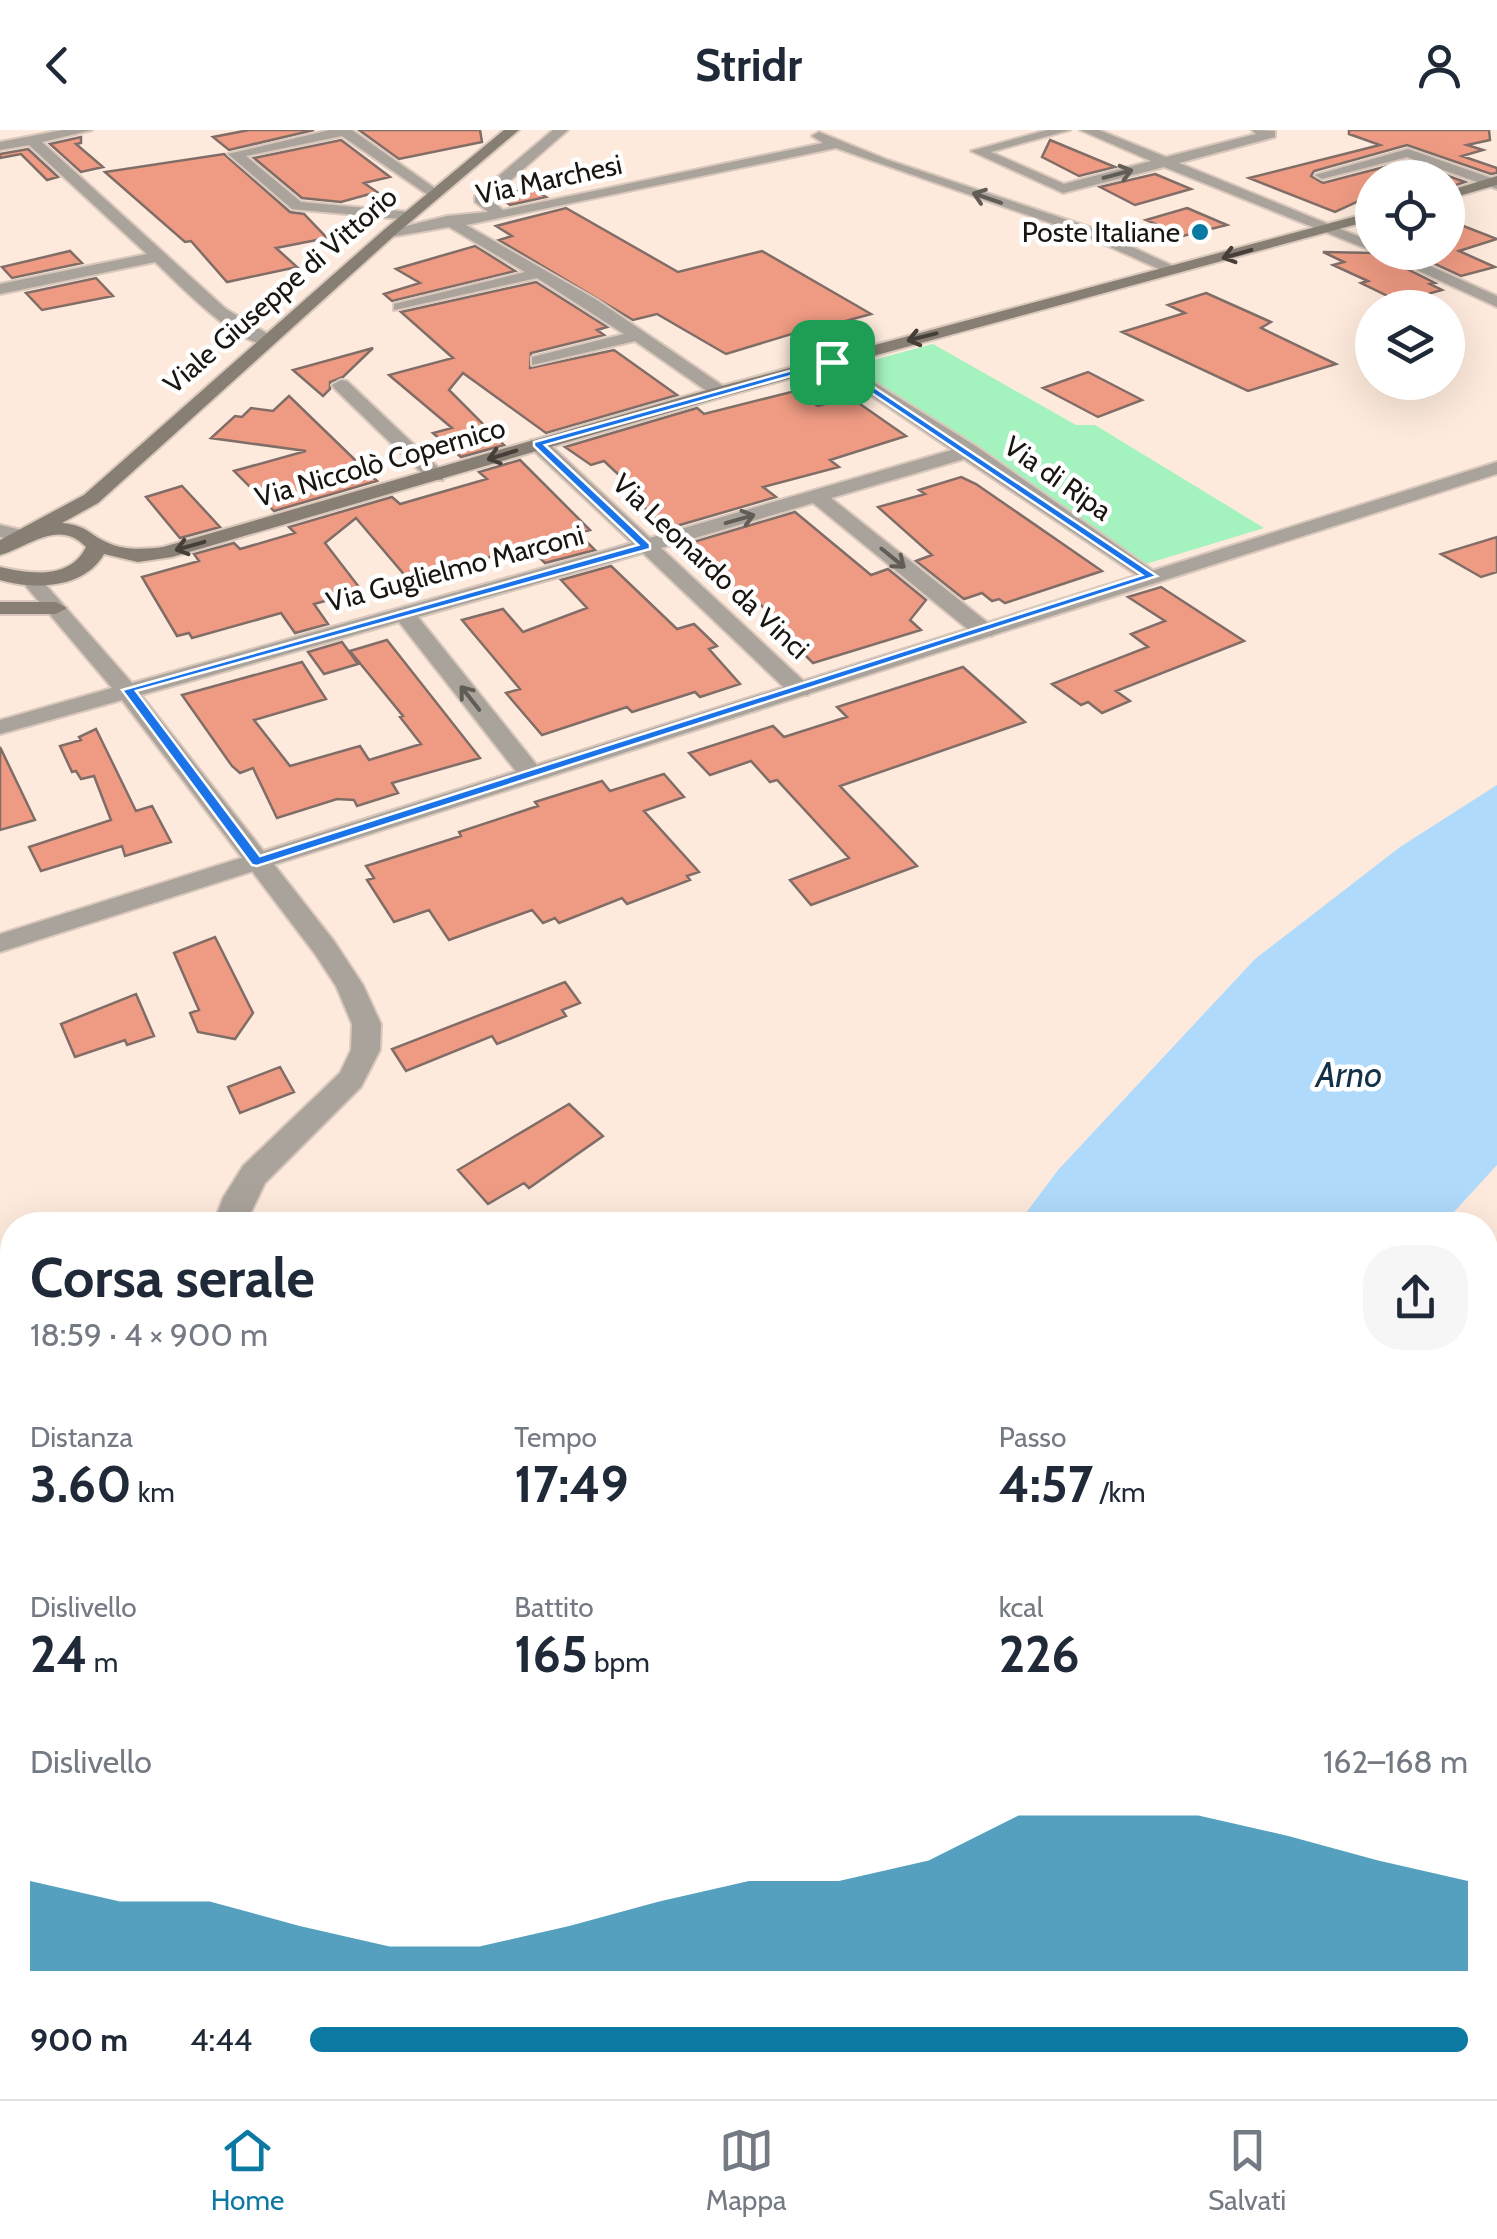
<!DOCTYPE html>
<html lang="it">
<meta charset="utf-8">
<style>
body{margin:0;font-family:Cabin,sans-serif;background:#f6f6f7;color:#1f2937;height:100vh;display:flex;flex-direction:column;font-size:38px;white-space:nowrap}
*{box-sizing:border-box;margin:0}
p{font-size:32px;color:#747a83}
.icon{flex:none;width:55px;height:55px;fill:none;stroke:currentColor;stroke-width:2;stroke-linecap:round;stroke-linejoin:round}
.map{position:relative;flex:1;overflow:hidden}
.drawer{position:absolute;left:0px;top:1082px;width:1498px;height:888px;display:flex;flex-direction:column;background:#fff;border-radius:40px 40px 0 0;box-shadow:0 10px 40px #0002}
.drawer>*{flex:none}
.controls{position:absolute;left:1355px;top:30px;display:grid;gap:20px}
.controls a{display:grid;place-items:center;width:110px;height:110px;border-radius:50%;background:#fff;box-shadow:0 10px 40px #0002;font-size:50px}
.pin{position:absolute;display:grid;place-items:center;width:85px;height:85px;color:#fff;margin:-42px;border-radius:20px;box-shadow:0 5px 15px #0006}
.round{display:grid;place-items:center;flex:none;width:105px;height:105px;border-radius:40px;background:#f6f6f7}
.head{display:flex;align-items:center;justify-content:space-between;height:170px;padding:0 30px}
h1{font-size:55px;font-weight:700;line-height:75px}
.figures{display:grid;grid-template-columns:repeat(3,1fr);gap:15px;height:170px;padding:10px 30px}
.figures div{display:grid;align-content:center}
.figures b{font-size:50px;font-weight:700}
.figures small{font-size:28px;font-weight:400}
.figures p{font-size:28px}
.chart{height:280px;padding:20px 30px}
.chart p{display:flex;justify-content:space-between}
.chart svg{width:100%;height:180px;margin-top:10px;fill:#0c79a3;opacity:.7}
ul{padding:0 30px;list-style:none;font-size:32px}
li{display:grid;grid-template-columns:160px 120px 1fr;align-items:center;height:75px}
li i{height:25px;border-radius:12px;background:#0c79a3}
header{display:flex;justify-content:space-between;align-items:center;height:130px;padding:0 30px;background:#fff;font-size:45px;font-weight:700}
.tabs{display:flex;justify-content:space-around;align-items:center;height:140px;border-top:2px solid #e0e1e3;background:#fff;font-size:28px;color:#747a83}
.tabs a{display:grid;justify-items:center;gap:5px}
.tabs .selected{color:#0c79a3}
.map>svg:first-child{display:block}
.green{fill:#a4f2be}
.water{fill:#afdafb}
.building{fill:#ef9b83;stroke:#816d67;stroke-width:2.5}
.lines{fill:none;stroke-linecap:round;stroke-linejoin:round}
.minor-casing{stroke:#d9c8bb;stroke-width:4}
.tertiary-casing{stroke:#d9c8bb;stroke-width:4}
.secondary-casing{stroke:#d9c8bb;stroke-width:4}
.minor{fill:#a9a39c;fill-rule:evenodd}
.tertiary{fill:#a9a39c;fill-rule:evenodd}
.secondary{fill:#877f74;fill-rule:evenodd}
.oneway{stroke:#625c56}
.oneway2{stroke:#463f38}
.route{fill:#1a73e8;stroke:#fff;stroke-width:2.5;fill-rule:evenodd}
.poi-dot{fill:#0c79a3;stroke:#fff;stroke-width:4}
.labels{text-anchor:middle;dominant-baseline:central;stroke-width:9;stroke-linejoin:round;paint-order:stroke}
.far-street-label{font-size:28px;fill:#1b1510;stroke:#fff}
.far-poi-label{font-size:28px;fill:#1b1510;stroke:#fff;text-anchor:end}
.water-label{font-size:35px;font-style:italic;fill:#133249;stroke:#fff}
</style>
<header><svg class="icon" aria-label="back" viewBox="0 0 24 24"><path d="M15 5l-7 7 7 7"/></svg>Stridr<svg class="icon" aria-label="person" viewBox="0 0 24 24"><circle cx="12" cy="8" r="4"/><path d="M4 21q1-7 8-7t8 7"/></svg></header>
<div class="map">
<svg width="1497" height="1969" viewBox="0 0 1497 1969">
<rect width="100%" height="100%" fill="#fdeadc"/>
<path class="green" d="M933 214 1076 295H1095L1264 398 1146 434 851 236Z"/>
<path class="water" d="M1497 655V1035L1442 1095H1017L1058 1040 1255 829 1400 717Z
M401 1958H844L839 1969H392Z"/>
<path class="building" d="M249 0H314L229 20 213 7Z
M359 0H480L482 12 399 29Z
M1349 0H1489L1490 10 1467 15 1483 20 1462 26 1497 38V43L1491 44 1407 15 1314 41 1311 46 1323 53 1407 31 1465 52 1453 56 1448 54V48L1416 43 1407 48H1372V65L1335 82 1249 48 1380 15 1349 4Z
M81 7V13L76 14 103 37 81 42 50 14Z
M341 10 390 47 364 53 377 62 341 72 302 68 254 28Z
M1050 10 1115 37 1079 46 1042 27Z
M28 19 58 47 47 50 21 24 0 28V24Z
M224 24 290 82 304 84 327 108 276 118 297 137 227 152 191 111 185 112 105 42Z
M1155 44 1191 59 1135 75 1100 57Z
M530 58 546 67 510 75 498 66Z
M566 78 678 142 762 121 871 184 835 194 831 192 726 224 657 184 633 190 499 110 512 106 496 96Z
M1187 78 1227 95 1183 106 1146 90Z
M1448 90 1497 109 1459 121 1495 137 1461 146 1409 122H1448Z
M475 116 515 141 392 171 384 164 420 153 396 139Z
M70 121 82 133 12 148 2 137Z
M1323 122 1375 123 1435 153 1430 154 1442 160 1400 172 1361 153 1368 151 1333 135 1344 132Z
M96 148 113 166 42 180 26 163Z
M536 152 607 197 597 200 604 205 531 223 530 238 614 220 677 265 546 303 463 243 449 260 504 315 461 327 433 303 452 298 389 245 453 228 401 182Z
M1206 163 1271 192 1261 198 1336 234 1248 261 1122 202 1185 183 1168 175Z
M373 218 343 247 330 252V259L323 266 293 240Z
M1088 242 1142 270 1098 287 1043 258Z
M795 261 818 276 850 267 906 306 830 330 839 337 763 357 776 367 666 399 640 373 647 371 604 331 591 335 565 317 697 278 704 284Z
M289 266 352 327 377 351 274 381 234 341 306 321 211 308 235 286 242 287 251 278 273 281Z
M520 330 590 400 578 403 595 420 545 433 531 419 513 421 408 449 356 388 325 413 362 461 314 474 328 494 295 503 281 483 192 508 189 503 177 506 142 447 199 431 194 424 234 413 240 419 295 403 289 397 392 367 400 374 487 349 479 342Z
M961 347 976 354 1102 441 1005 473 999 469 992 471 982 463 964 469 916 431 932 425 878 377 925 364 919 360Z
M182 356 220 397 180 408 146 367Z
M795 382 871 445 888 439 926 470 910 490 921 500 813 533 794 514 798 512 792 504 749 464 733 465 683 415Z
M1497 407V442L1481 447 1441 424Z
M611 436 677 499 694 494 717 516 709 519 740 554 700 567 695 562 632 582 627 577 542 605 506 563 520 559 462 490 503 479 523 502 587 478 561 450Z
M1161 457 1244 511 1116 561 1130 571 1102 583 1088 572 1081 575 1052 554 1148 517 1131 504 1165 491 1128 467Z
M387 510 480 628 392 653 398 663 357 676 354 670 337 669 277 688 253 638 240 643 232 636 182 565 302 532 326 569 254 590 290 636 360 616 369 630 421 614 400 587 403 586 350 521Z
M342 512 358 534 324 544 308 522Z
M963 537 1025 592 840 656 917 736 811 775 790 750 849 728 777 650 770 652 751 631 710 645 689 623 773 596 784 607 847 587 837 577Z
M96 599 136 681 152 676 171 712 125 726 122 716 41 741 29 717 111 690 94 646 81 649 76 641 72 642 60 616 81 610 79 607Z
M0 617 35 690 0 700Z
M664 644 684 667 644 681 699 742 687 746 690 750 627 774 622 768 559 793 555 788 543 793 532 780 449 810 429 780 394 792 367 750 374 748 366 736 461 706 459 702 538 676 535 672 602 651 610 661Z
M215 807 253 883 235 909 198 902 190 883 199 880 174 823Z
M565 852 580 873 562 880 566 886 497 914 492 906 406 941 392 919Z
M136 864 154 906 127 915 125 910 75 927 61 894Z
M280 937 294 962 240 983 228 957Z
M569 974 603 1006 529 1058 524 1053 488 1074 458 1040Z"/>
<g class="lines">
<defs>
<path id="minor" d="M63 0H92L42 12 226 179 273 207V215C239 219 179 154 155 132L0 164V154L147 124 29 15 0 20V12Z
M330 0H352L443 64 431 67 342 6 246 26 301 72 410 82 417 86 410 90 292 79 228 24Z
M553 0H568L489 69 503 80 823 13 812 6 819 2 888 30 1089 97 1184 141 1170 144 1079 103 836 18 466 95 597 170 726 258V266H714L635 211 532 235V227L624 204 537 148 394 180V174L525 142 449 97 390 107 382 102 447 86 488 82 475 72V66Z
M1047 0H1070L991 22 1064 54 1151 31 1080 0H1099L1166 27 1256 4 1252 0 1275 1V7L1179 33 1372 112V121L1164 37 1063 63 971 21Z
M1408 19 1497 50V59L1407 27 1322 49 1315 45Z
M1378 122H1399L1497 166V177Z
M832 226 977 317 1161 446 1158 450H1144L964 329 831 368 992 496 995 501 992 506H976L813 373 661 418 808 555 811 560 808 565H792L643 423 418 487 540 639 543 644 540 649H522L399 492 141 565 334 811 363 855 381 894 380 920 361 957 265 1053 245 1095H213L223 1068 243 1036 340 943 351 920 352 894 336 856 315 824 122 570 0 604V590L112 558 24 454 20 450 24 446H38L132 553 632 413 531 318V310H545L650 408 952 320 826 235V227Z
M341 250 347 251 443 342V350H429L335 259 332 255Z
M1497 1368V1416L1485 1421V1373Z
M12 1777V1833L0 1838V1782Z
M1282 1958H1328L1327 1969H1281Z"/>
<path id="tertiary" d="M1497 332V344L0 822V804Z
M0 395 30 402 33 406 23 412 0 407Z"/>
<path id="secondary" d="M504 0H519L395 105 98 373 62 393C88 396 87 403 106 412 124 421 145 419 163 417L714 258 1372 82V90L726 266 172 427 138 432 104 424C84 459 34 460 0 450V437C30 444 70 450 86 417 59 388 28 417 0 425V410L84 365 385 99Z
M1497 46V55L1448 69V61Z
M0 472H56L67 478 56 484H0Z
M0 1642 12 1647V1700L0 1695Z
M211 1958H263L267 1969H215Z"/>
</defs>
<use href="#minor" class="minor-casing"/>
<use href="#tertiary" class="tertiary-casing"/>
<use href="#secondary" class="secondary-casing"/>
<use href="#minor" class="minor"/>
<use href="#tertiary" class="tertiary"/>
<use href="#secondary" class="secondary"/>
</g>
<defs><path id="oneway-shaft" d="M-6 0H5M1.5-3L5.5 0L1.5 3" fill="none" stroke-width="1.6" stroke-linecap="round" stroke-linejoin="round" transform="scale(2.5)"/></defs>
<g class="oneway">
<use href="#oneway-shaft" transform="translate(1118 44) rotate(-15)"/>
<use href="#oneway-shaft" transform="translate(987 68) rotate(-161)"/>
<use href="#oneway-shaft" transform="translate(740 389) rotate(-16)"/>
<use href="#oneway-shaft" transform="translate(893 428) rotate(39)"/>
<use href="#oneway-shaft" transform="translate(470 568) rotate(-128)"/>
</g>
<g class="oneway2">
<use href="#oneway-shaft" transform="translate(1237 124) rotate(164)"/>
<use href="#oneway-shaft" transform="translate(922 207) rotate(166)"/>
<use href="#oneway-shaft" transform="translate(502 325) rotate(163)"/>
<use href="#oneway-shaft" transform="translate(190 416) rotate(164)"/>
</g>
<path class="route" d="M832 229 1157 446 257 736 252 735 122 560 638 415 534 316V312ZM830 235 1142 445 260 726 136 561 650 419V414L545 315Z"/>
<circle class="poi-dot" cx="1200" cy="102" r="10"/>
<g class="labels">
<g class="far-street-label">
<text transform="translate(549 49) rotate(-12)">Via Marchesi</text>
<text transform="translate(280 160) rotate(-41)">Viale Giuseppe di Vittorio</text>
<text transform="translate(380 332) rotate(-16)">Via Niccolò Copernico</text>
<text transform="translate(1058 348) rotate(35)">Via di Ripa</text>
<text transform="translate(711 436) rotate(43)">Via Leonardo da Vinci</text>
<text transform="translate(455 438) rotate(-15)">Via Guglielmo Marconi</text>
</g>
<g class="far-poi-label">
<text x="1180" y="102">Poste Italiane</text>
</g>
<g class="water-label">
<text x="1349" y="944">Arno</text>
</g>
</g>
</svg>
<div class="controls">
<a><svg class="icon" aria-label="locate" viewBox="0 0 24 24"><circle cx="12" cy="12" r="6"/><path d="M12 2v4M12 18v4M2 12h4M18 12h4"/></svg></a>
<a><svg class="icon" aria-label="layers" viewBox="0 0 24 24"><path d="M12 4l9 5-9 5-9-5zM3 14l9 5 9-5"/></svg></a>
</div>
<div class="pin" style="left:832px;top:232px;background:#1e9e55"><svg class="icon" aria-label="arrive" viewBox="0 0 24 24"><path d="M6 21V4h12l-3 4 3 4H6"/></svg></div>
<section class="drawer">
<div class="head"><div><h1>Corsa serale</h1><p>18:59 · 4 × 900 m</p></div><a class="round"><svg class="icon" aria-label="share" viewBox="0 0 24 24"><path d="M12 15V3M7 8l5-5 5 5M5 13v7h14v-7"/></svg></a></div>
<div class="figures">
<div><p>Distanza</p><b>3.60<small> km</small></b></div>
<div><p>Tempo</p><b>17:49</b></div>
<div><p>Passo</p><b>4:57<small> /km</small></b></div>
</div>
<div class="figures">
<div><p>Dislivello</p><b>24<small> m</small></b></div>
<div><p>Battito</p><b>165<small> bpm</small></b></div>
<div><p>kcal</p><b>226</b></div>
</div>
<div class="chart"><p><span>Dislivello</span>162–168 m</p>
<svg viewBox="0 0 160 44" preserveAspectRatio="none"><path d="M0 44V22L10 27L20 27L30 33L40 38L50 38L60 33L70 27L80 22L90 22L100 17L110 6L120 6L130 6L140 11L150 17L160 22V44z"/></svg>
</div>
<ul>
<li><b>900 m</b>4:44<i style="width:100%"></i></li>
</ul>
</section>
</div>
<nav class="tabs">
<a class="selected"><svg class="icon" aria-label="home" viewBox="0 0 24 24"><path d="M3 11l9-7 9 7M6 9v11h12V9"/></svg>Home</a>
<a><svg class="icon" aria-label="map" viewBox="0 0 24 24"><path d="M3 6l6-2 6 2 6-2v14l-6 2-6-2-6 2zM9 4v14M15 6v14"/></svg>Mappa</a>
<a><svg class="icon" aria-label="saved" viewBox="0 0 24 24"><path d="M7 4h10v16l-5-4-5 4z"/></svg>Salvati</a>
</nav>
